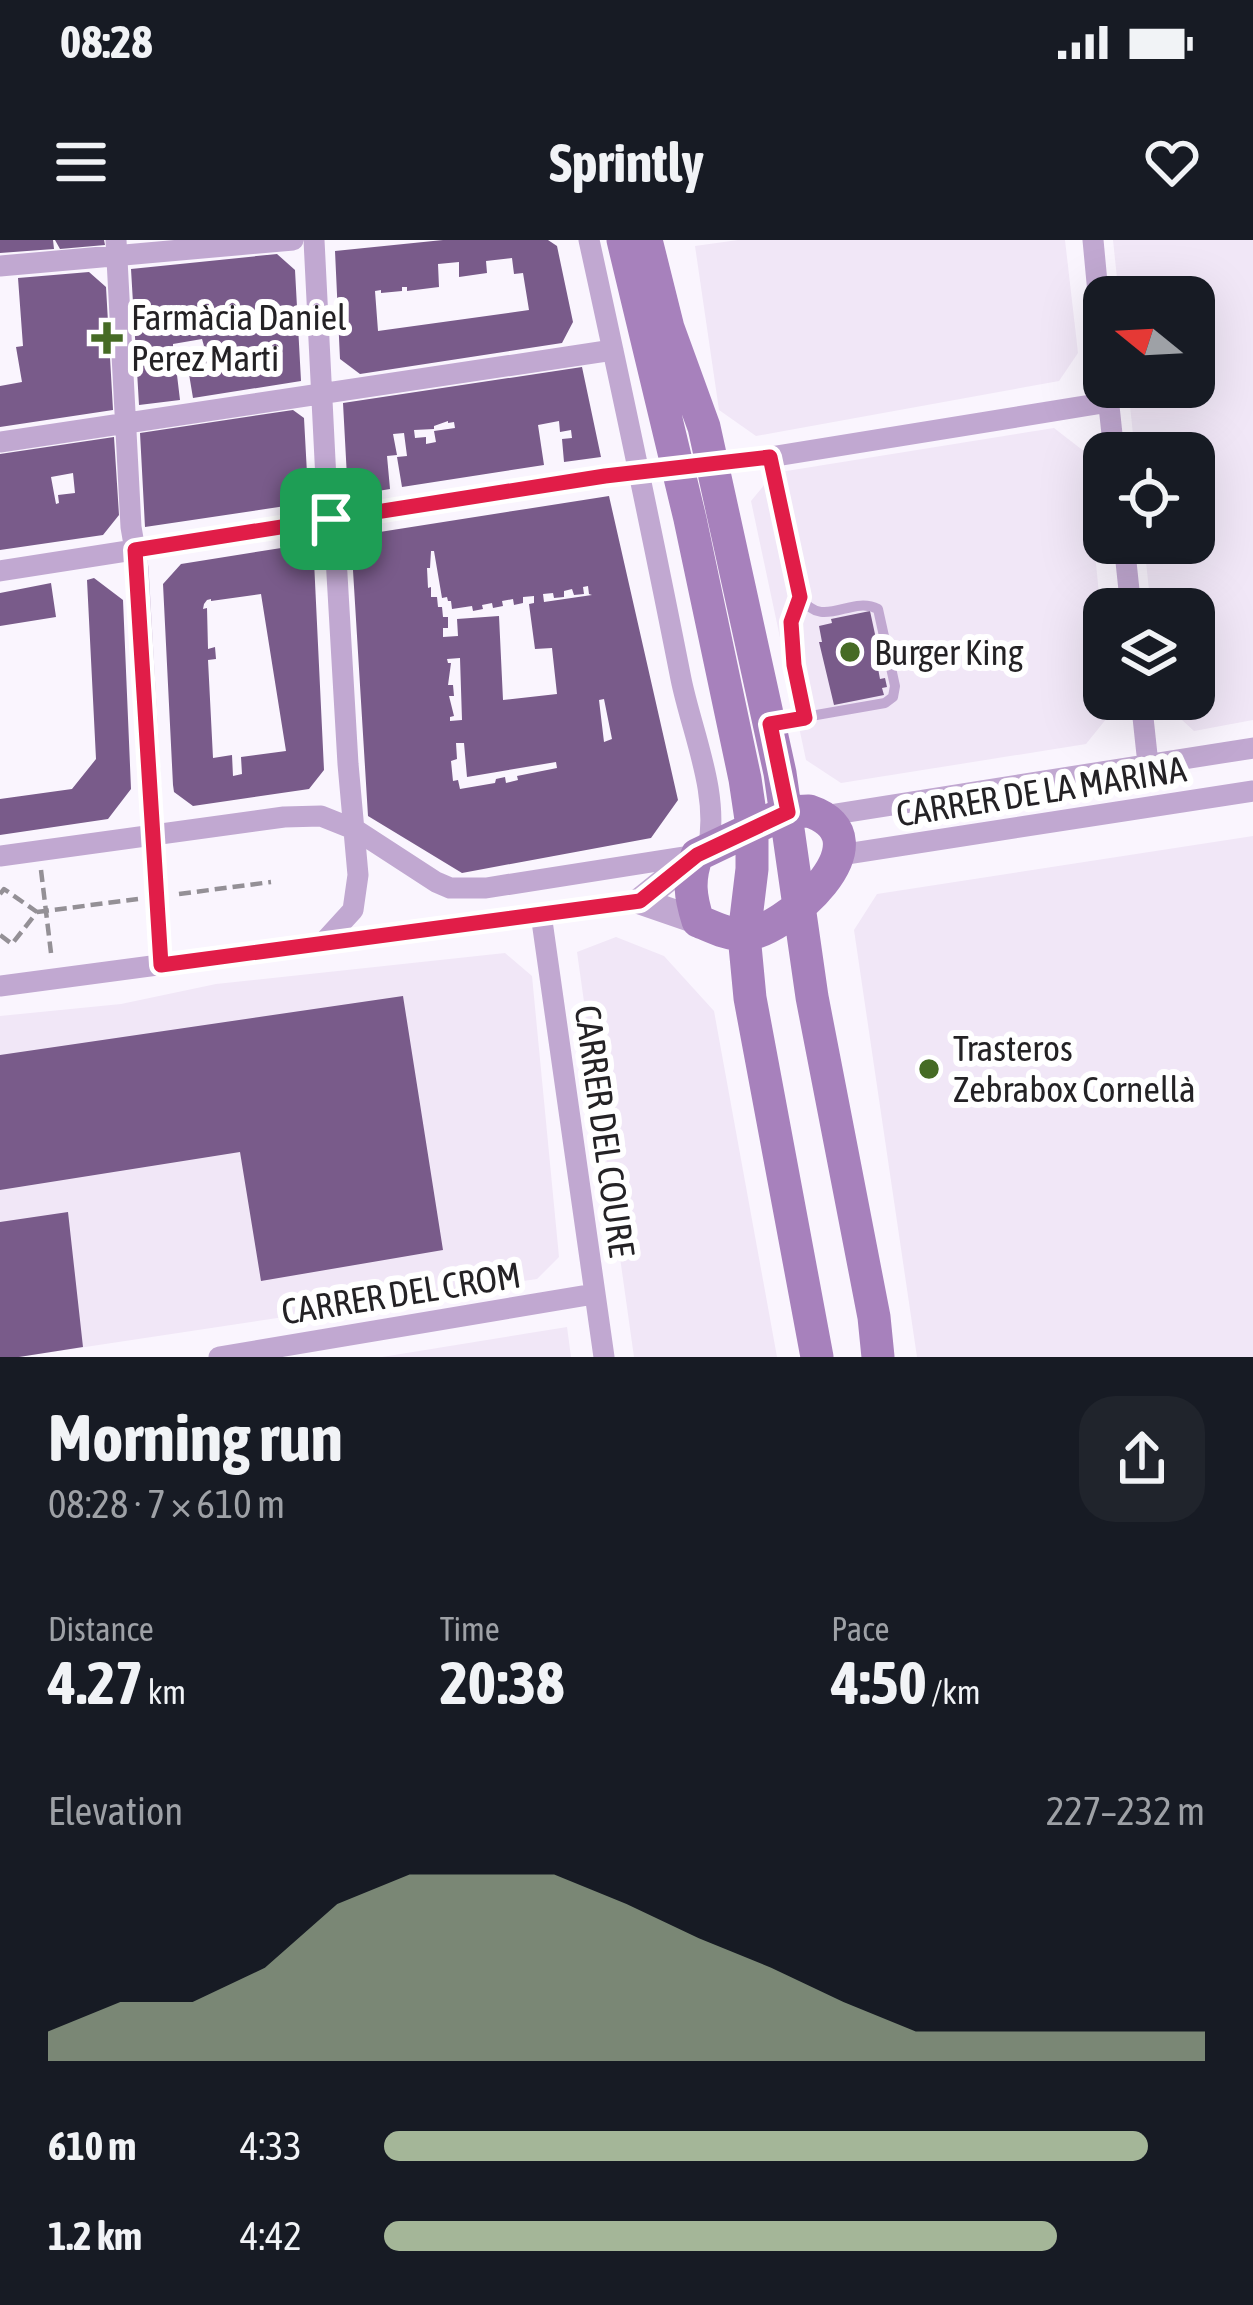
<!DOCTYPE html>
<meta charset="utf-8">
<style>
body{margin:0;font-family:"Asap Condensed",sans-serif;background:#20242c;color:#f1f3f6;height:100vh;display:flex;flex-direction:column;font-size:45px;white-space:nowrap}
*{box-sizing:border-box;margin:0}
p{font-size:39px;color:#9ea1a6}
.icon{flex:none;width:66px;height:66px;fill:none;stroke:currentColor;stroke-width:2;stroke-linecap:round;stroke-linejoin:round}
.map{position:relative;height:1117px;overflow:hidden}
.panel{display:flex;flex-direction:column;background:#171b24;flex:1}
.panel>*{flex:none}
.needle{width:78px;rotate:288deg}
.controls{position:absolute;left:1083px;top:36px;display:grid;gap:24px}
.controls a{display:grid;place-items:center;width:132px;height:132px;border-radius:24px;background:#171b24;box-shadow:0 12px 48px #0002;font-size:60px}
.pin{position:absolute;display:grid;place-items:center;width:102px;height:102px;color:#fff;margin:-51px;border-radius:24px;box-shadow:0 6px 18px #0006}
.round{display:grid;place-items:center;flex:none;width:126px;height:126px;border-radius:36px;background:#20242c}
.overview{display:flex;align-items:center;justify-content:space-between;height:204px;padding:0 48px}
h1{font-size:66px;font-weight:700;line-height:90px}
.stats{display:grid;grid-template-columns:repeat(3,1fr);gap:18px;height:204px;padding:12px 48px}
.stats div{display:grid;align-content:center}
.stats b{font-size:60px;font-weight:700}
.stats small{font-size:33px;font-weight:400}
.stats p{font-size:33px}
.chart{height:336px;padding:24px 48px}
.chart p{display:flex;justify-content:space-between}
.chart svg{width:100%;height:216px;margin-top:12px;fill:#a4b698;opacity:.7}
ul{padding:0 48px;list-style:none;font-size:39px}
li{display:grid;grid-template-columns:192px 144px 1fr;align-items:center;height:90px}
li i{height:30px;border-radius:15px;background:#a4b698}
.status{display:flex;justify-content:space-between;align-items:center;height:84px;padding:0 60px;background:#171b24;direction:ltr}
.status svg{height:33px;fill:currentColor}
header{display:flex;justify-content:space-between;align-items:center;height:156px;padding:0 48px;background:#171b24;font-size:54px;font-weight:700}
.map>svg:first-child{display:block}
.built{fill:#f1e7f7}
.building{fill:#795b8a;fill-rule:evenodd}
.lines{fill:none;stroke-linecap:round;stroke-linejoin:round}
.path{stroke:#949096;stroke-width:4.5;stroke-dasharray:12 6;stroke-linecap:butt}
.service{stroke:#c1a8d1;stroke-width:10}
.minor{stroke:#c1a8d1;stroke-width:21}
.tertiary{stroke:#c1a8d1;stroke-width:27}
.secondary{stroke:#a781bc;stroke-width:33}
.route-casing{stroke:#fff;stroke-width:24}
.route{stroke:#e11d48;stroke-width:15}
.poi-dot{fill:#466b25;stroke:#fff;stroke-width:4.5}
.labels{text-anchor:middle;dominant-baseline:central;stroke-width:12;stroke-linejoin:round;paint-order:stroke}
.poi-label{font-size:36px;fill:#242225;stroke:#fff;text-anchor:start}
.street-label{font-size:36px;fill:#242225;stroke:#fff}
</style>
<div class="status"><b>08:28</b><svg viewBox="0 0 49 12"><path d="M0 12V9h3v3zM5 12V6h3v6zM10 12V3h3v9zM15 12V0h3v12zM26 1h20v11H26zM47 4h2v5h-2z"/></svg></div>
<header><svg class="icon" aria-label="menu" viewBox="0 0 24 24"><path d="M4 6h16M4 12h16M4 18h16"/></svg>Sprintly<svg class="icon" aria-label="heart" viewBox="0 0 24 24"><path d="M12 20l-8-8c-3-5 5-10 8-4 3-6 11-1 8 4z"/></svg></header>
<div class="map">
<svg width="1253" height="1117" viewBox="0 0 1253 1117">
<rect width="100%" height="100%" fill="#faf5fe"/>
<path class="built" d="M738 0H1065L1078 113 1059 141 756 196 719 170 695 6Z
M1113 0H1253V480L1194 491 1160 460 1194 459V369H1151L1144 303H1194V213H1135L1128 147H1194V57H1119Z
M1054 188 1085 212 1104 405V459H1109L1111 473 1086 504 841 543 806 520 751 261 774 233Z
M1253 596V1117H917L854 690 877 654Z
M616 697 664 716 714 771 777 1117H634L577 712Z
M505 713 532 736 559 1017 537 1039 19 1117H0V776L121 764 216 744Z
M567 1087 571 1117H382Z"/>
<path class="building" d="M0 0H53L54 9 0 13Z
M55 0H104L105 5 60 9Z
M443 0H548L557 6 573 82 562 103 360 134 340 119 335 11ZM512 18 514 34 523 33 529 70 378 91 375 51 381 50V53L402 51V47H407V51L439 47 438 24 459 22V37L487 33 486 21Z
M277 14 295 30 301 141 193 158 189 134 177 135 180 160 139 165 131 29ZM202 99 204 106 185 109 187 121 173 124V104Z
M89 32 106 47 113 170 0 187V146L22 142 16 107 23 106 18 38Z
M582 127 601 217 564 222 562 199 572 198 571 190 560 192 559 181 538 185 544 225 402 247 397 217 407 216 404 193 393 194 397 215 387 216 390 249 348 256 343 163ZM448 181V183L454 182 455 188 434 191 436 202 426 204V197L415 198 414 190 434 189V186Z
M293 170 304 178 308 252 299 264 145 287 140 193Z
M114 197 119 275 103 295 0 310V214ZM73 233 75 253 58 255 59 263 56 264 51 237Z
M609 256 678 560 651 598 462 633 368 576 352 314 367 294ZM431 311H434L442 358 447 357 448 361H451L452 369 472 366 473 371 483 369 482 365 492 363 493 368 503 366 502 361 513 359 514 365 523 363V357L534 356V363L529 364 535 409 552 408 557 454 503 460 499 376 457 379 458 396 443 397V388H448V377H443L442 367H438L437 357H431V347L428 348 427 328H430ZM588 346 589 354 592 355 544 362 543 354 553 353 554 358 564 357V351L572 349 574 355 584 354 583 347ZM460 418 462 480 450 481V477L454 476 449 456H454L453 445H448L451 423H448L447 419ZM604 459 612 499 604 502 599 460ZM456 503H464L467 537 556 522 557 528 517 536 518 540 506 543 505 537 496 539 495 543 460 549 458 540 453 541 451 521 457 519Z
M294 306 314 321 324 530 309 549 193 566 174 552 173 545 163 344 181 324ZM261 354 286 511 241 517 242 534 233 536 232 515 213 518 208 420 216 419 215 407 208 409 207 368 203 369 204 364 207 360 211 359V361Z
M94 338 123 360 131 549 108 579 0 595V559L72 549 96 519 87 340Z
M51 343 56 377 0 386V353Z
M870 371 881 422 877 423 880 439 885 438 887 447 882 448 884 455 834 465 819 402H822L819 386 832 383 831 379Z
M403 756 443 1010 261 1041 240 912 0 950V815Z
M68 972 83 1107 19 1117H0V982Z"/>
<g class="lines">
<path class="path" d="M41 630 51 713
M0 654 4 649 37 672 12 704 0 695
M179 654 271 642
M37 672 138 659"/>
<path class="service" d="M770 217 800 357 791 382 793 425 805 477 773 483
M800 357C823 391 850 355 878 369L895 446 893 457 885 463 805 477"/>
<path class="minor" d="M116 0 131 287 138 328 161 725
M314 0 327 260 335 300 348 524 358 635 353 670 322 704
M589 0C621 146 652 292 681 439 692 493 720 554 708 609
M1093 0 1104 117
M0 26 293 0
M1107 147 1114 213
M0 202 613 110
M1124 303 1131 369
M0 331 605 236 770 217 1109 162
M1141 459 1148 524
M823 576 1253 508
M840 615 1253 551
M0 616 284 577 321 576 356 590 436 642 450 648H486L696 615
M541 674 604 1117
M0 746 640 661
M219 1117 594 1054"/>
<path class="tertiary" d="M697 615 640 661 698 681"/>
<path class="secondary" d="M623 0 690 279 745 539 752 586V629L744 695 750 758 817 1117
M646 0 668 88 704 187 780 533 812 757 874 1077 878 1117
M809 571C892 599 783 694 743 695 728 695 711 686 698 681 690 656 688 640 697 615L787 572Z"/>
</g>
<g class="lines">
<defs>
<path id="route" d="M770 217 800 357 791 382 794 425 805 478 770 484 788 572 697 615 640 661 161 725 135 310 605 236Z"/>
</defs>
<use href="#route" class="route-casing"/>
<use href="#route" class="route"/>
</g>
<g class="poi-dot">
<path d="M101 80h12v12h12v12h-12v12h-12v-12h-12v-12h12z"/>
<circle cx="850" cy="412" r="12"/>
<circle cx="929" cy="829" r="12"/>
</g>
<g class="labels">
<g class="poi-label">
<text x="131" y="77">Farmàcia Daniel<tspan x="131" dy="41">Perez Marti</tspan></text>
<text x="874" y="412">Burger King</text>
<text x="953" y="808">Trasteros<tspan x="953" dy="41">Zebrabox Cornellà</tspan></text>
</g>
<g class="street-label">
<text transform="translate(1041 551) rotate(-9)">CARRER DE LA MARINA</text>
<text transform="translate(605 891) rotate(82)">CARRER DEL COURE</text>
<text transform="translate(401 1053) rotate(-9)">CARRER DEL CROM</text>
</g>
</g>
</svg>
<div class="controls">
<a><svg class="needle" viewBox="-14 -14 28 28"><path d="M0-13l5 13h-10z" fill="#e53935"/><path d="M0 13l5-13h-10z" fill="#9ea1a6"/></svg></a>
<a><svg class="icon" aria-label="locate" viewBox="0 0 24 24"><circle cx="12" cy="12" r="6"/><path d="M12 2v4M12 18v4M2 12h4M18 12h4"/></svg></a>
<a><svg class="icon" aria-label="layers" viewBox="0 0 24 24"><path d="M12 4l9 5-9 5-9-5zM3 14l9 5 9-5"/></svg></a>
</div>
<div class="pin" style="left:331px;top:279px;background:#1e9e55"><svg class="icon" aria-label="arrive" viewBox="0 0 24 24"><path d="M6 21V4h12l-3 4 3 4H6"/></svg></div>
</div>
<section class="panel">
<div class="overview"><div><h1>Morning run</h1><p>08:28 · 7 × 610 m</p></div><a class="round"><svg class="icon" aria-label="share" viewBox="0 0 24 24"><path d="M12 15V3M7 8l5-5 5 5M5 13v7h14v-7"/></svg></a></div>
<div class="stats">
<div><p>Distance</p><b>4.27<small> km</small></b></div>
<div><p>Time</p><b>20:38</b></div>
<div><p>Pace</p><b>4:50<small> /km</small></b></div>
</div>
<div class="chart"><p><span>Elevation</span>227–232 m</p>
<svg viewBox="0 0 160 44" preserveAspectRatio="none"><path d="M0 44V38L10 32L20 32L30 25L40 12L50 6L60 6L70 6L80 12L90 19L100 25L110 32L120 38L130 38L140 38L150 38L160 38V44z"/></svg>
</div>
<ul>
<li><b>610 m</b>4:33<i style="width:93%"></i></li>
<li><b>1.2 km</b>4:42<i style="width:82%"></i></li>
</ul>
</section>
